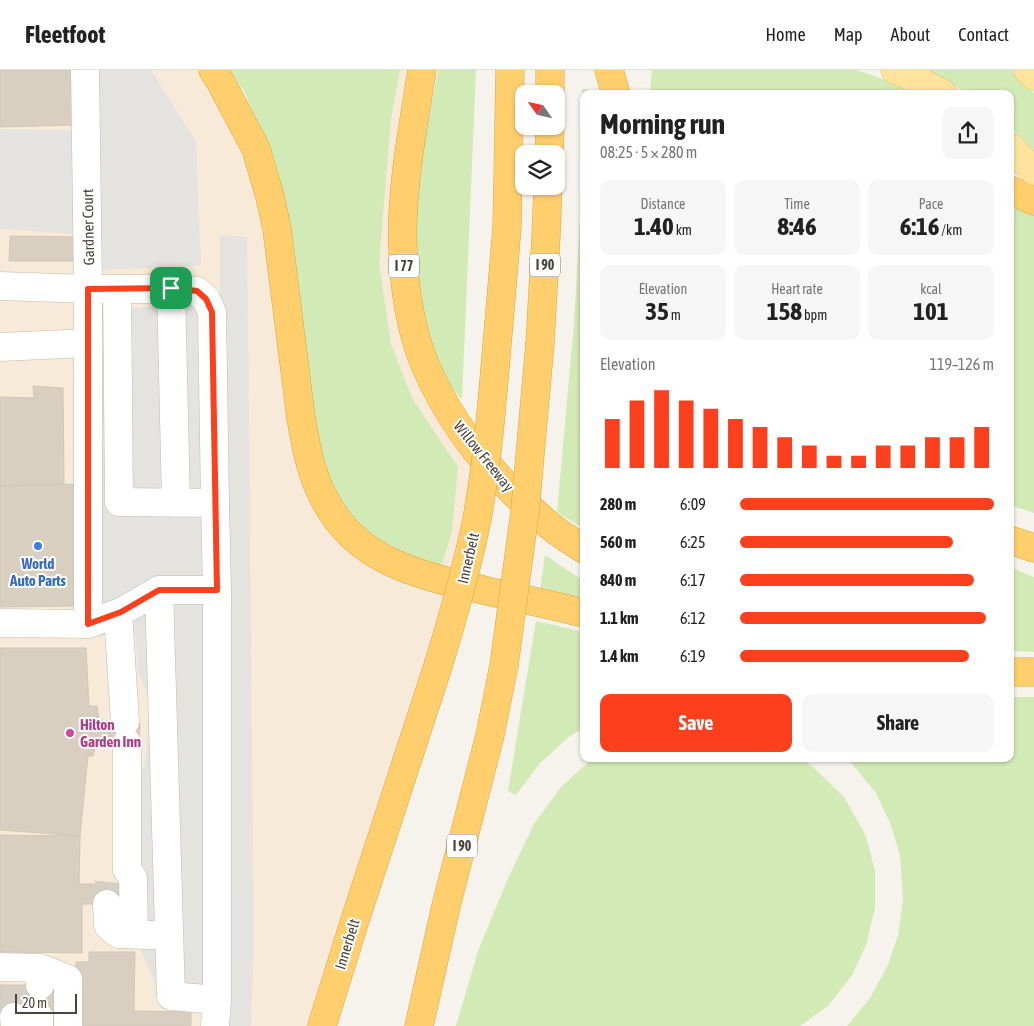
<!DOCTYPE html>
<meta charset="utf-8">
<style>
body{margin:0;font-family:"Asap Condensed",sans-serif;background:#f6f6f6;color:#222;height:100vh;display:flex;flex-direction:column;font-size:19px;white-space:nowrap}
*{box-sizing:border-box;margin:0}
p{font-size:16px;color:#767676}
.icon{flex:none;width:28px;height:28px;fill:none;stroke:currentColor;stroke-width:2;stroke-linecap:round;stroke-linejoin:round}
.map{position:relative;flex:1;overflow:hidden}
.drawer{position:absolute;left:580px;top:20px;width:434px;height:672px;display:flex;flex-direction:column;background:#fff;border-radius:10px;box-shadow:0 1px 4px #0004}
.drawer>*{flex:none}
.needle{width:32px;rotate:304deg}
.fabs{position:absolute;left:515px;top:15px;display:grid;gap:10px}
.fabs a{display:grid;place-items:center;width:50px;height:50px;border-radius:10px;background:#fff;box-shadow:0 1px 4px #0004;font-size:25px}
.scale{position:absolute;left:15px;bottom:12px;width:62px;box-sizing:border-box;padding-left:5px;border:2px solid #4b4439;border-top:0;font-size:14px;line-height:18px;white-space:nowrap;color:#4b4439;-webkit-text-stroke:4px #fff;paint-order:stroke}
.pin{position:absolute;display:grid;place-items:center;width:42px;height:42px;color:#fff;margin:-21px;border-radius:10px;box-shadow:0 2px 8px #0006}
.round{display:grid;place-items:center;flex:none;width:52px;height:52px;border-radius:10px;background:#f6f6f6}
.headline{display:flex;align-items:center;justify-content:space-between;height:85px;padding:0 20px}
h1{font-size:28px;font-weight:700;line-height:38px}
.stats{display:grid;grid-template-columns:repeat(3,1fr);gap:8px;height:85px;padding:5px 20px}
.stats div{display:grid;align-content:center;border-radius:10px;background:#f6f6f6;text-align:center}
.stats b{font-size:25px;font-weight:700}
.stats small{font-size:14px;font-weight:400}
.stats p{font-size:14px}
.chart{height:140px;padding:10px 20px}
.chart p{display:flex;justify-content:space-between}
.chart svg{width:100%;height:90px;margin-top:5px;stroke:#fc3f1d;stroke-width:6}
.action{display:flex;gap:10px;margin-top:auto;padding:10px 20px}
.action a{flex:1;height:58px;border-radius:10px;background:#fc3f1d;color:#fff;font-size:20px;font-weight:700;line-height:58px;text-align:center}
.action a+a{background:#f6f6f6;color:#222}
ul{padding:0 20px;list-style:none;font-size:16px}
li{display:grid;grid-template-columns:80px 60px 1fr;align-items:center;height:38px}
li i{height:12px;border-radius:6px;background:#fc3f1d}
header{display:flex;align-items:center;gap:30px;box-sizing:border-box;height:70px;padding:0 25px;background:#fff;border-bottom:1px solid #e0e0e0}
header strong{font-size:24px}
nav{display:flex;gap:28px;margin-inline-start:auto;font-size:18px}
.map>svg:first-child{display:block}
.commercial{fill:#f7ead8}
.green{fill:#d2eab5}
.parking{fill:#e5e3e0}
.building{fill:#d8cfc1;stroke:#d3c7b4}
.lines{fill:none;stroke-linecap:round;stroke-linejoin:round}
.minor-tunnel{stroke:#d4d0c8;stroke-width:28;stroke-dasharray:28 14;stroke-linecap:butt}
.minor-casing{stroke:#c2bbae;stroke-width:29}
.major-casing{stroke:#e6c16a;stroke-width:29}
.highway-casing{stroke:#e0a43c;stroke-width:29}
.minor{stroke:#fff;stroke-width:28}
.major{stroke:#ffe39c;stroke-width:28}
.highway{stroke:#ffcf6e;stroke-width:28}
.highway-bridge-casing{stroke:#e0a43c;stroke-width:29;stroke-linecap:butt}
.highway-bridge{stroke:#ffcf6e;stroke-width:28}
.route-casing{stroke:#fff;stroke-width:10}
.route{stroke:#fc3f1d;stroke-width:6}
.shop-dot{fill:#3f7fe0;stroke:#fff;stroke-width:2}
.hotel-dot{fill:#d1479c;stroke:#fff;stroke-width:2}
.labels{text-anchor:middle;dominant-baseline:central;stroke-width:4;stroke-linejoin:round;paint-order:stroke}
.shield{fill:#fff;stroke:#817c74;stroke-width:1}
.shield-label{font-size:14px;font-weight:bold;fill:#4b4439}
.street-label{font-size:15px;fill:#4b4439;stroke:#fff}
.shop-label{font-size:15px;font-weight:bold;fill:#366cbe;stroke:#fff}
.hotel-label{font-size:15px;font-weight:bold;fill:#b23c85;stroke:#fff;text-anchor:start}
</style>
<header>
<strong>Fleetfoot</strong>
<nav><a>Home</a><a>Map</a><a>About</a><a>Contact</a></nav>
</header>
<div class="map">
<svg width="1034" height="956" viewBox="0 0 1034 956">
<rect width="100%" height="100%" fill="#f6f3ec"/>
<path class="commercial" d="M0 0H422L414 258 486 393 322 956H0Z"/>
<path class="green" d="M229 0H400L391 48 379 194 391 274 412 328 458 397 452 461 442 495 404 489 345 443 316 380 276 101 244 21Z
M438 0H476L462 330 447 311 425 261 414 207 411 141Z
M652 0H856L872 5 918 24H650Z
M927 0H1013L1034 23V80L1010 57V24H969Z
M582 19 600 21 601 24H584V459L557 442 574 253 582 114Z
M1010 129 1034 140V443L1010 435Z
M545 485 584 511V532L540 520Z
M1010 497 1034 507V582L1010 581Z
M536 551 584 562V658L570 666 540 693 516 725 508 721Z
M1010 627H1034V956H847L870 928 888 895 898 865 903 829 900 785 890 753 876 723 848 689H1010Z
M592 689H801L813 697 844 727 866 766 875 801V838L866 875 852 905 829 935 800 956H456L478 881 509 806 534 754 561 717Z"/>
<path class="parking" d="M94 0H151L196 72 201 196 96 200Z
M0 59 74 60 76 164 0 159Z
M220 165 247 167 254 872 251 956H203L204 936 161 928 134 864 138 703 145 696 150 629 138 603 136 567 95 565 91 240 220 233Z"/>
<path class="building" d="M0 0H73L74 55 0 57Z
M10 166 75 167 77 191H9Z
M33 316 63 318 64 414 0 416V327L34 328Z
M77 414 76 536 0 537V416Z
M0 578H86L89 636H97L99 650 140 653 139 673H96L93 686H88L80 766 0 760Z
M0 765 80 766 79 814H94V834H82V883L0 882Z
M89 882H135L134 941 191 942V956H75L76 892H89Z
M0 915H65V948L0 947Z"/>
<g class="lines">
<path class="minor-tunnel" d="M107 834 109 812
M14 947 15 915"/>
<defs>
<path id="minor" d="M85 0 88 219V554
M0 216 88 219H171L197 221 206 229 212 242 215 433
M117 219 119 432 215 433 217 520V930L215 956
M171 219 176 433
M0 277 88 273
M159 520 171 926 217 930
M118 543 125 652
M0 553 88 554 121 542 159 520H217
M127 673V800L133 808 134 864
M107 834 108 855 113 860 119 864 152 865
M0 897 40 898V915
M40 898 68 909V956
M14 947 15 956
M39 956V947"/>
<path id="major" d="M895 0 904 3 943 24
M1028 0 1034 6
M1010 77 1034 101"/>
<path id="highway" d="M213 0 220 11 256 79 270 127 277 159 301 348C306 377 311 406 326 432 359 494 424 506 487 521 519 528 551 535 584 543
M422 0C413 58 400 122 403 181 404 218 411 261 425 295 447 345 477 387 516 425 530 438 543 451 558 462 567 468 575 474 584 479
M609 0 616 24
M550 24V0
M549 84 550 56
M1010 120 1034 131
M499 252 507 157 510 0
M540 273 546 166 548 116
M1010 470 1034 478
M1010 602H1034
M322 956 355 850 438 596
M419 956 446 836 490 665 504 595"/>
</defs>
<use href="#minor" class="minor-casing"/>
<use href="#major" class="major-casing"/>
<use href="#highway" class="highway-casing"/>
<use href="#minor" class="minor"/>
<use href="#major" class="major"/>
<use href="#highway" class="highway"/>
<defs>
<path id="highway-bridge" d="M504 595 525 441 540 273
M438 596C453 547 467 499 477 449 489 384 493 318 499 252"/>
</defs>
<use href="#highway-bridge" class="highway-bridge-casing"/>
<use href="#highway-bridge" class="highway-bridge"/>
</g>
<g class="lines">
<defs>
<path id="route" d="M171 218 197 221 206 229 212 242 217 520H159L121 542 88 554V219Z"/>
</defs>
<use href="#route" class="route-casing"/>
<use href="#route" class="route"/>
</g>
<circle class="shop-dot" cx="38" cy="476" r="5"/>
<circle class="hotel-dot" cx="70" cy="663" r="5"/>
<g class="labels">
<g class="shield">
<rect x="530" y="183.5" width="30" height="23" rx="4"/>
<rect x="389" y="184.5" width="30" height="23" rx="4"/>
<rect x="447" y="764.5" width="30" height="23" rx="4"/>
</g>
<g class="shield-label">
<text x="545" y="195">I 90</text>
<text x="404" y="196">I 77</text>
<text x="462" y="776">I 90</text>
</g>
<g class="street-label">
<text transform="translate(88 157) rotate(-91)">Gardner Court</text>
<text transform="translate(484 386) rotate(51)">Willow Freeway</text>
<text transform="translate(468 488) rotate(-77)">Innerbelt</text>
<text transform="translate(347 874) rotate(-73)">Innerbelt</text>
</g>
<g class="shop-label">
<text x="38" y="493">World<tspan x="38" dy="17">Auto Parts</tspan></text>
</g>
<g class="hotel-label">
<text x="80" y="654">Hilton<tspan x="80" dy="17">Garden Inn</tspan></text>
</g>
</g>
</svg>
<div class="fabs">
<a><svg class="needle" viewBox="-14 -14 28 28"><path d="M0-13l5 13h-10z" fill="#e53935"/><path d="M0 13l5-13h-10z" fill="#767676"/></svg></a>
<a><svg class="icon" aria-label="layers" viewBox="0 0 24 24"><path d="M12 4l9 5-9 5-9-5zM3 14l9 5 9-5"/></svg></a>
</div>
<div class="scale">20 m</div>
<div class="pin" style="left:171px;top:218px;background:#1e9e55"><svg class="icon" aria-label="arrive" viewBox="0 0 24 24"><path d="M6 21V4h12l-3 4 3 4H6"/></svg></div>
<section class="drawer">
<div class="headline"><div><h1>Morning run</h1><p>08:25 · 5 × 280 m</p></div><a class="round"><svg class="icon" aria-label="share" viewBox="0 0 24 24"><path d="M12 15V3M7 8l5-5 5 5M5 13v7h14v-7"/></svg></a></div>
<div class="stats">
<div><p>Distance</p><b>1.40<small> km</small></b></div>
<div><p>Time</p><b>8:46</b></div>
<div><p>Pace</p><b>6:16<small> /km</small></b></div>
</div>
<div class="stats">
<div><p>Elevation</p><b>35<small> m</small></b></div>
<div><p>Heart rate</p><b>158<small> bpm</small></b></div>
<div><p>kcal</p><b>101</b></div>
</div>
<div class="chart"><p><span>Elevation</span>119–126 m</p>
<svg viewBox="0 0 160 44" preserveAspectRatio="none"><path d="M5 44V20M15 44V11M25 44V6M35 44V11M45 44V15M55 44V20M65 44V24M75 44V29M85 44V33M95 44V38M105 44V38M115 44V33M125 44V33M135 44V29M145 44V29M155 44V24"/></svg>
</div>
<ul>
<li><b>280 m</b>6:09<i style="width:100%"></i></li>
<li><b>560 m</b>6:25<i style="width:84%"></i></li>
<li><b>840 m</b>6:17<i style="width:92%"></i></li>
<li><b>1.1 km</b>6:12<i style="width:97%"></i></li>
<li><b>1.4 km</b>6:19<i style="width:90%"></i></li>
</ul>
<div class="action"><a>Save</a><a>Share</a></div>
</section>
</div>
